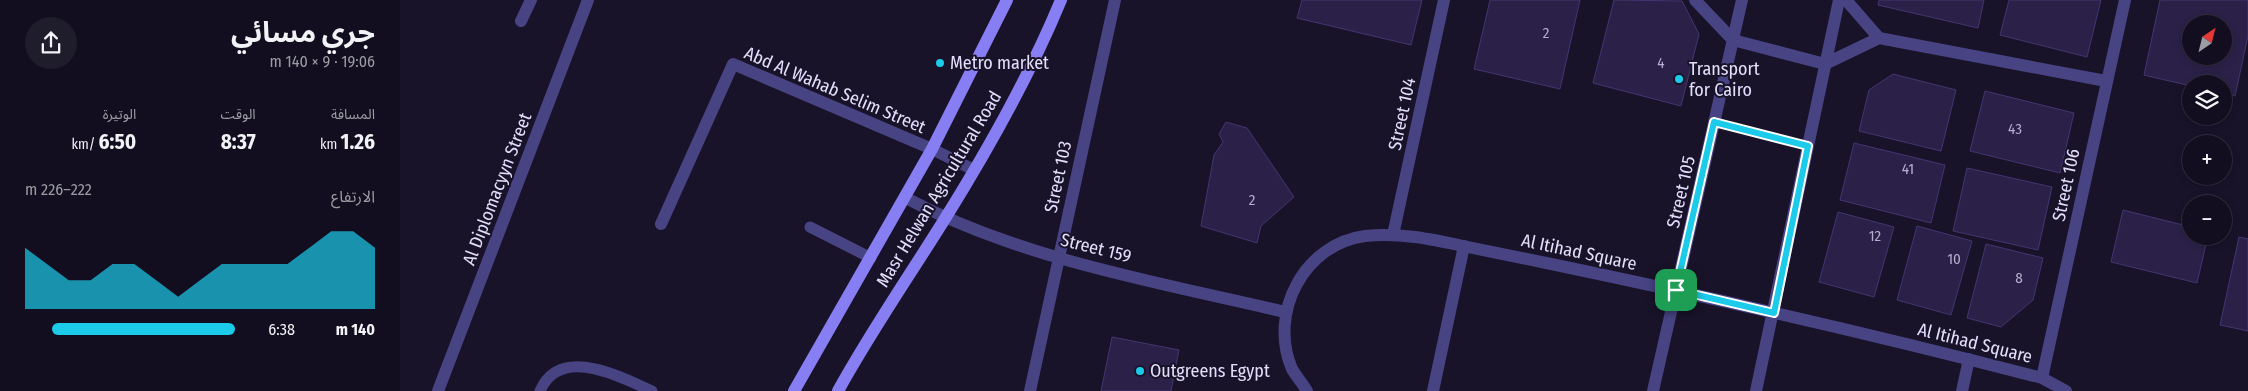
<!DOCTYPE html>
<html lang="ar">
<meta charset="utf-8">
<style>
body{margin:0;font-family:"Fira Sans Condensed","Noto Sans Arabic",sans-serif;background:#1f1c2c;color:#f1f3f6;direction:rtl;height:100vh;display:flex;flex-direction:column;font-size:19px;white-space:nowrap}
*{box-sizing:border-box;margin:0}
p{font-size:16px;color:#9c9ca4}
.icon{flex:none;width:28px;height:28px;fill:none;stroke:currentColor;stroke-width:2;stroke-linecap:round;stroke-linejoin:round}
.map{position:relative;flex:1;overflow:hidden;direction:ltr}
.sheet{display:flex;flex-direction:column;background:#120e1f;width:400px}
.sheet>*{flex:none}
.needle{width:32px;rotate:35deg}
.tools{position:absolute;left:1782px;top:15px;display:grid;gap:10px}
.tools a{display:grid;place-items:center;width:50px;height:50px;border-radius:50%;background:#120e1f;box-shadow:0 2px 8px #0003,0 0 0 1px #312e3d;font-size:25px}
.pin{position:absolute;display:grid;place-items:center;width:42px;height:42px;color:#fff;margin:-21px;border-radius:10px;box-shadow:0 2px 8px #0006}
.round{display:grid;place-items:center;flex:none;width:52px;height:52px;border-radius:26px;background:#1f1c2c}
.headline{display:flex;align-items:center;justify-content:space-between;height:85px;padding:0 25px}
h1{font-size:28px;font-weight:700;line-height:38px}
.figures{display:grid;grid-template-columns:repeat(3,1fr);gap:8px;height:85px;padding:5px 25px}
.figures div{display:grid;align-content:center}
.figures b{font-size:21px;font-weight:700}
.figures small{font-size:14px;font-weight:400}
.figures p{font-size:14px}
.chart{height:140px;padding:10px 25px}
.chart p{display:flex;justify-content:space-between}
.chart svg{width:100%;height:90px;margin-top:5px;fill:#1ccaea;opacity:.7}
ul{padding:0 25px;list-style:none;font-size:16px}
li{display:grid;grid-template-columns:80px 60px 1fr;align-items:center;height:38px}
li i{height:12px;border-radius:6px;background:#1ccaea}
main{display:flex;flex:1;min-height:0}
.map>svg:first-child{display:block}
.building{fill:#2b2148;stroke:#443572;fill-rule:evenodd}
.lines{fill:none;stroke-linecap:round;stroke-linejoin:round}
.path{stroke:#3cb1b0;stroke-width:3;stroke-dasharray:2.5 4;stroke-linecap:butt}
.service{stroke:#484383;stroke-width:11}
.minor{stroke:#484383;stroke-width:12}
.tertiary{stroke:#484383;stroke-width:12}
.secondary{stroke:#877ef3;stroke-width:12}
.route-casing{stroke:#fff;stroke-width:10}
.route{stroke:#1ccaea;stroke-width:6}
.poi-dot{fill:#1ccaea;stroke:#181329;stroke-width:2}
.labels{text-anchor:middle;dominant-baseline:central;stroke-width:4;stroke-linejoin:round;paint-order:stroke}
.number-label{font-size:15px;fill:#b5afcf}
.poi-label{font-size:18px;fill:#e3defc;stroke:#181329;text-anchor:start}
.street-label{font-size:18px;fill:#e3defc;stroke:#181329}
</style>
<main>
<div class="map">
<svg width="1848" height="391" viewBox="0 0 1848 391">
<rect width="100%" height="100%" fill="#181329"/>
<path class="building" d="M902 0H1022L1011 45 897 18Z
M1090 0H1180L1160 89 1074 69Z
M1214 0 1282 1 1299 34 1281 106 1193 83Z
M1479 0H1584L1578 28 1478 5Z
M1609 0H1701L1687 57 1600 35Z
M1760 0H1848V36L1835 96 1824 93V84H1791V86L1744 75ZM1791 24H1824V56H1791Z
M1493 74 1556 90 1541 151 1459 131 1469 90Z
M1585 91 1674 113 1660 173 1570 151Z
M826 122 847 128 894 197 861 226 857 243 801 226 814 155 823 142 819 134Z
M1454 143 1545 165 1531 223 1440 200Z
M1567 168 1652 187 1638 250 1553 231Z
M1723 210 1791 227V236H1808L1797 283 1711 262Z
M1438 212 1494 227 1474 297 1419 282Z
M1517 226 1572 241 1551 315 1497 300Z
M1839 237 1848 239V331L1820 325Z
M1586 244 1643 258 1633 300 1601 327 1567 318Z
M712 337 779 350 771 391H701Z"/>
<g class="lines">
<path class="path" d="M1332 126 1391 142"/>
<path class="service" d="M410 227 471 258
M140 391C160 344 220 377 252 391"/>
<path class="minor" d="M1295 0 1333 40 1425 64 1479 38 1706 81
M1446 0 1479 38
M121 21 131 0
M261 224 333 64 532 149 574 170
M993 235 1044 0
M1642 378 1725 0
M38 391 188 0
M630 391 715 0
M1033 391 1064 246
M1253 391 1342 0
M1356 391 1439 0
M1562 391 1569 359"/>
<path class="tertiary" d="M506 198C623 260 758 282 885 312
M907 391C903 384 896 376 892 369 868 313 904 244 965 236 1000 232 1035 240 1068 247 1097 253 1126 259 1156 265 1319 299 1480 336 1642 378L1666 391"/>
<path class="secondary" d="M394 391 532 149 607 0
M438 391C471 331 510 275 546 217 589 148 630 75 661 0"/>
</g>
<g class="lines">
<defs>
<path id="route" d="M1314 122 1408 146 1374 313 1276 290Z"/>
</defs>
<use href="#route" class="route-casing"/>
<use href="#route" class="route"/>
</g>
<g class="poi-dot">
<circle cx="540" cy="63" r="5"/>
<circle cx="1279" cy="79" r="5"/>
<circle cx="740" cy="371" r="5"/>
</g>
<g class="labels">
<g class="number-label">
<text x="1146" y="33">2</text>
<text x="1261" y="63">4</text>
<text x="1615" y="129">43</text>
<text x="1508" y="169">41</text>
<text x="852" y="200">2</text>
<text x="1475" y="236">12</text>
<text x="1554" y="259">10</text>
<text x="1619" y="278">8</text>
</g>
<g class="poi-label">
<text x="550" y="63">Metro market</text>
<text x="1289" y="69">Transport<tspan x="1289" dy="21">for Cairo</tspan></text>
<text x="750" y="371">Outgreens Egypt</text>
</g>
<g class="street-label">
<text transform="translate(435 90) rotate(23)">Abd Al Wahab Selim Street</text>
<text transform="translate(1002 114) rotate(-78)">Street 104</text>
<text transform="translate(658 177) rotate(-78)">Street 103</text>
<text transform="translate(1666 185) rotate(-78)">Street 106</text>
<text transform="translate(97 189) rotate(-69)">Al Diplomacyyn Street</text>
<text transform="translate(539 189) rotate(-59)">Masr Helwan Agricultural Road</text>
<text transform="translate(1281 192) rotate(-77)">Street 105</text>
<text transform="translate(696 248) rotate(14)">Street 159</text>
<text transform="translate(1179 252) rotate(12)">Al Itihad Square</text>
<text transform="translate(1575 343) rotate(14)">Al Itihad Square</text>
</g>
</g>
</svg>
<div class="tools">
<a><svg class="needle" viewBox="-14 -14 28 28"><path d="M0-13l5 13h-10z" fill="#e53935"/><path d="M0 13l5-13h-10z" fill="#9c9ca4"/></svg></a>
<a><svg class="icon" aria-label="layers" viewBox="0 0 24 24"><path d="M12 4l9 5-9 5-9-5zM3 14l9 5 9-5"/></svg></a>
<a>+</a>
<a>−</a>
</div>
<div class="pin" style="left:1276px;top:290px;background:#1e9e55"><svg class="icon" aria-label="arrive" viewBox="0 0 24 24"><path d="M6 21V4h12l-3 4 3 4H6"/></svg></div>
</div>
<section class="sheet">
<div class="headline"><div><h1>جري مسائي</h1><p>19:06 · 9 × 140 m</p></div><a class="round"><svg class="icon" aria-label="share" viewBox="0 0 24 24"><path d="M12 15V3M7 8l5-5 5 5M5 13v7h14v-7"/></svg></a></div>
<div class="figures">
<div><p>المسافة</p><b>1.26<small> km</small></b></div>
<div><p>الوقت</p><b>8:37</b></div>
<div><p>الوتيرة</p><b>6:50<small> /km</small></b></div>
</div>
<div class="chart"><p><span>الارتفاع</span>222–226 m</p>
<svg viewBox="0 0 160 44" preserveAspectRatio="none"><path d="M0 44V14L10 22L20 30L30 30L40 22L50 22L60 30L70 38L80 30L90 22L100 22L110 22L120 22L130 14L140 6L150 6L160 14V44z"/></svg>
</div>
<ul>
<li><b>140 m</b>6:38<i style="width:87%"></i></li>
</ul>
</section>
</main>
